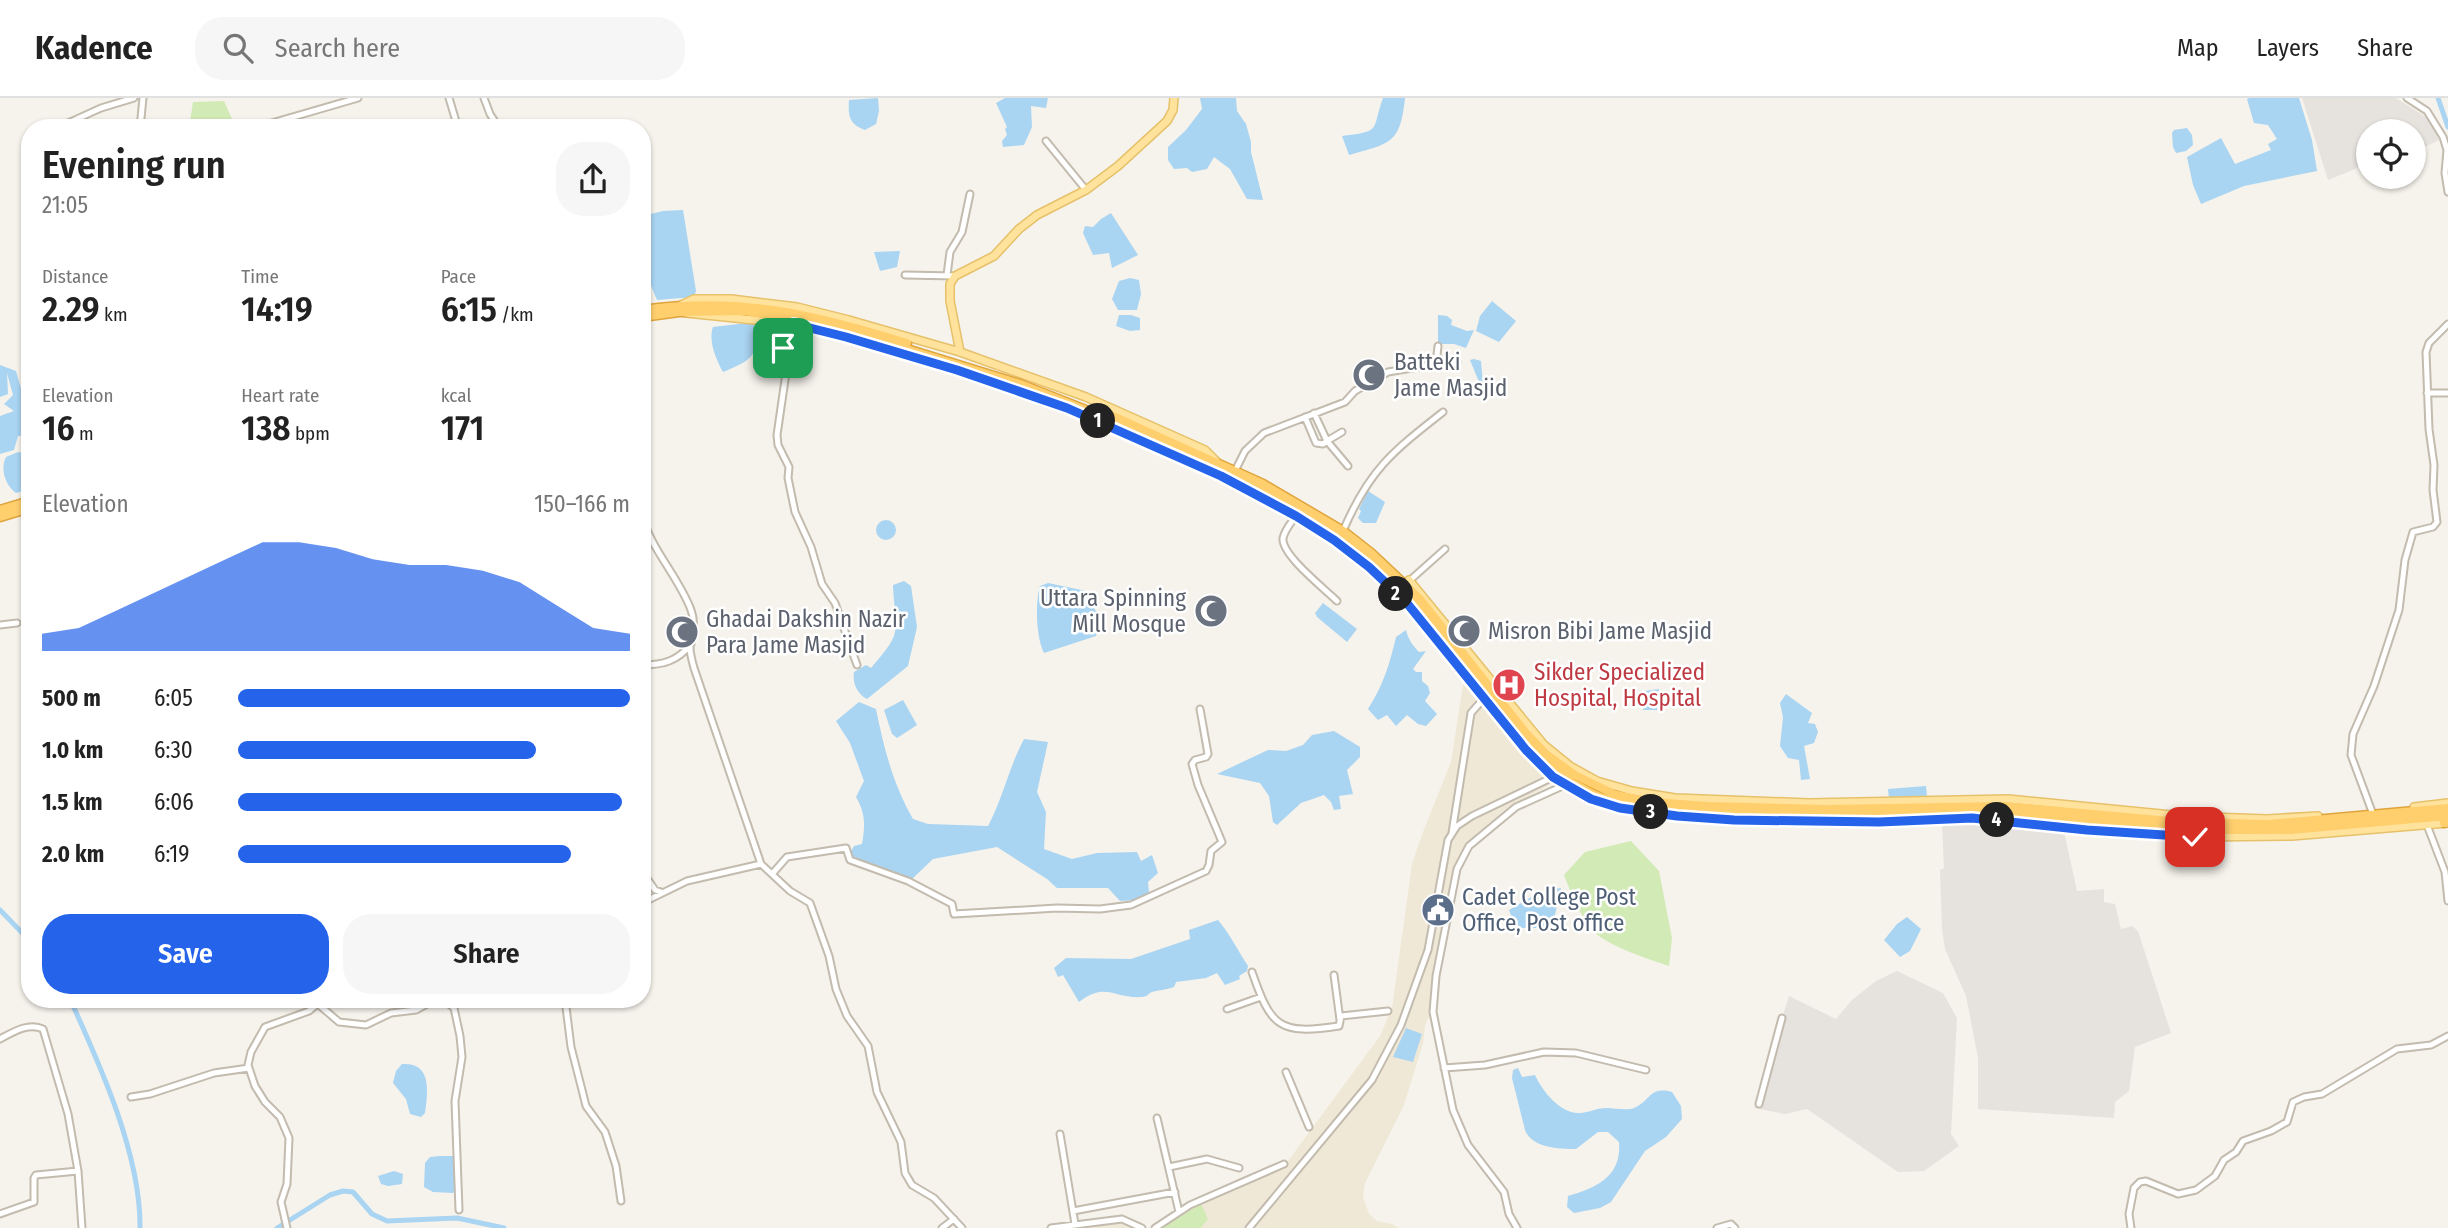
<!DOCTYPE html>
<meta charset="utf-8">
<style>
body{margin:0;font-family:"Fira Sans Condensed",sans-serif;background:#f6f6f6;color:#222;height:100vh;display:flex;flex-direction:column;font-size:26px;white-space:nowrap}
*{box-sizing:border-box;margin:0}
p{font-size:23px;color:#767676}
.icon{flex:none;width:38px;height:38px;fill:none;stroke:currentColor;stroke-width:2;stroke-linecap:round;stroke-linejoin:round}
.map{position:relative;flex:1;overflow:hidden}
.details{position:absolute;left:21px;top:21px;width:630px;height:889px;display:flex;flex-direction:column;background:#fff;border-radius:28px;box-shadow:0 2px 5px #0004}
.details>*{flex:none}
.tools{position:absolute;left:2356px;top:21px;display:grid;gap:14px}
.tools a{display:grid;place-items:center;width:70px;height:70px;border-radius:50%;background:#fff;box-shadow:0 2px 5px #0004;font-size:35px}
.pin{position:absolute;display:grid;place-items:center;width:60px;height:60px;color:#fff;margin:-30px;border-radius:14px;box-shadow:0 4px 10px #0006}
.km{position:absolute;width:35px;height:35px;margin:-18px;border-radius:50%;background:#222;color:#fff;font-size:19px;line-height:35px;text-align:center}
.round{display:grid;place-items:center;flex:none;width:74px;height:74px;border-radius:28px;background:#f6f6f6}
.head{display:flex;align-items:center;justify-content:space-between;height:119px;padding:0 21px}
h1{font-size:38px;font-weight:600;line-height:52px}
.metrics{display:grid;grid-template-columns:repeat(3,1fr);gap:10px;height:119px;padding:7px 21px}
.metrics div{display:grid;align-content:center}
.metrics b{font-size:35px;font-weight:600}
.metrics small{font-size:19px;font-weight:400}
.metrics p{font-size:19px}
.chart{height:196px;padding:14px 21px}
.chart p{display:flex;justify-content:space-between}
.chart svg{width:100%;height:126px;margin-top:7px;fill:#2563eb;opacity:.7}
.button{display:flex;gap:14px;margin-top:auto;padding:14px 21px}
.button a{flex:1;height:80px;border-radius:28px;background:#2563eb;color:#fff;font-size:28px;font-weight:600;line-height:80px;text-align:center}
.button a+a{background:#f6f6f6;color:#222}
ul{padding:0 21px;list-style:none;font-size:23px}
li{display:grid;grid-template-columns:112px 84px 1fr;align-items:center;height:52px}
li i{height:18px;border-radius:9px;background:#2563eb}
header{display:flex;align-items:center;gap:42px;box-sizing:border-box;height:98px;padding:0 35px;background:#fff;border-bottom:2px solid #e0e0e0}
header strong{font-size:33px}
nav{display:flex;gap:38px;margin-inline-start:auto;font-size:24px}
.search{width:490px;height:63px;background:#f6f6f6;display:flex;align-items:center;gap:18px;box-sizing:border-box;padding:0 24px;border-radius:28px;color:#767676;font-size:26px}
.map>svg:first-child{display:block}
.industrial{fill:#e6e2dd}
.education{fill:#efe8d6}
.green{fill:#d2eab5}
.water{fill:#a9d4f2}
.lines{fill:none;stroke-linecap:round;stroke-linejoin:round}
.canal{stroke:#a9d4f2;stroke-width:5}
.minor-casing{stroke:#c2bbae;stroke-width:9}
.major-casing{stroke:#e6c16a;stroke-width:10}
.highway-casing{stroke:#e0a43c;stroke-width:11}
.minor{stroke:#fff;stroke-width:5}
.major{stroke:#ffe39c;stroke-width:7}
.highway{stroke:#ffcf6e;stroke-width:8}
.route-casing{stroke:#fff;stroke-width:14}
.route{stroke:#2563eb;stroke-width:9}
.labels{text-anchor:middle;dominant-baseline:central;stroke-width:5;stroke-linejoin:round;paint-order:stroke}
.worship-label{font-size:23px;fill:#5b616d;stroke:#fff;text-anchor:start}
.health-label{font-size:23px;fill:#be3a42;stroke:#fff;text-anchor:start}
.service-label{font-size:23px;fill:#4e5e75;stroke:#fff;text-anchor:start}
</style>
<header>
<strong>Kadence</strong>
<div class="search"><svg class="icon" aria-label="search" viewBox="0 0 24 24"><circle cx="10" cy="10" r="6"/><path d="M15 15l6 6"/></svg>Search here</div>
<nav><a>Map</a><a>Layers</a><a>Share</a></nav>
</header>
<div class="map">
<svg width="2448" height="1130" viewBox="0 0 2448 1130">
<rect width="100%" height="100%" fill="#f6f3ec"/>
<path class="industrial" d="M2302 0H2396L2429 21 2439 42 2413 55V33H2368V60L2355 71 2328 82Z
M1985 726 2026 730 2042 728 2064 734 2077 793 2104 791V804L2115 806 2121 831 2132 828 2138 833 2171 935 2135 949 2129 993 2115 1004 2114 1020 1978 1011V960L1966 898 1945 851 1942 831 1940 772 1944 770 1942 727Z
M1897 873 1943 895 1957 920 1951 1036 1959 1048 1924 1073 1898 1074 1807 1011 1785 1016 1754 1010 1789 898 1836 921 1852 902 1876 883Z"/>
<path class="education" d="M1467 583 1544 676 1545 682 1552 685 1512 709 1472 742 1456 771 1432 914 1425 927 1423 945 1404 1007 1365 1085 1363 1099 1369 1116 1377 1123 1392 1126 1399 1130H1157L1190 1108 1285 1067 1380 938 1392 910 1412 766 1423 734 1451 664 1463 587Z
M1122 1122 1140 1130H1056Z"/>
<path class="green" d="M224 3 236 30H189L193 4Z
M1631 743 1659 773 1672 840 1669 868C1646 860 1619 852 1599 838 1583 826 1571 795 1564 777L1585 754Z
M1201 1106 1208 1121 1201 1130H1161Z"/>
<path class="water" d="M878 0 879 13 876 26 865 32C849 26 848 18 849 2Z
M1005 0H1048L1046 10 1031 8 1032 29 1024 47 1003 49 1002 43 1007 37 1005 31 1007 29 996 5Z
M1200 0H1236L1237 13 1246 26 1251 44V54L1263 102 1247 101 1230 71 1214 59 1207 71 1192 74 1187 70 1174 71 1168 62V49L1186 32 1202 11Z
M1383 0H1405C1400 47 1390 45 1349 57L1342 38C1383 33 1371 33 1383 0Z
M2249 0H2299L2312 42 2317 73 2244 88 2201 106 2193 87 2187 59 2221 40 2235 66 2271 52 2268 46 2277 41 2268 27 2254 25 2247 1Z
M2187 30 2192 37 2193 47 2186 53 2176 55 2173 49 2172 35 2174 32Z
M683 112 696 193 694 199 657 202 650 185 642 118 663 113Z
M1111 115 1138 157 1112 170 1109 155 1093 157 1083 135 1085 128 1093 129 1101 121Z
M900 153 897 169 880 173 874 154Z
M1130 180 1139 182 1141 196 1137 212H1118L1112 201 1119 183Z
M1492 203 1516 223 1499 244 1476 233 1480 218Z
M1119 217H1131L1140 220V232L1130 233 1116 228Z
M1438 217 1447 218 1452 222 1451 227 1467 233 1474 232 1466 250 1454 246H1438Z
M747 225 754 227C761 258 750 263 723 274 716 261 708 243 713 229Z
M1474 261 1481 263 1483 287 1481 289 1470 262Z
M0 267 16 273 21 291 30 308V337L18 338 14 352 0 356V318L14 313 4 306 13 297 7 275 8 296 0 299Z
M18 354 22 355C29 366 30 378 30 391L16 395C5 387 0 371 6 359Z
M1368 393 1385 404 1376 425H1363L1358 420 1361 413 1359 411Z
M876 432a10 10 0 1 1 20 0a10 10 0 1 1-20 0Z
M904 483 911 488 917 529 908 568 867 601C857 596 852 584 854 574L866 567 871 570C879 560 889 550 894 538 898 525 893 501 893 487Z
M1048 485 1091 494 1086 502 1101 518 1096 538 1044 555C1036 539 1035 505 1040 488Z
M1323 505 1357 531 1347 544 1317 519 1315 515Z
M1406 532C1408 541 1413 548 1419 554L1426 553 1413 571 1416 574H1422V583L1428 588 1430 595 1425 603 1437 616 1426 628 1418 626 1407 617 1396 628 1387 617 1378 622 1368 611C1383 588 1390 565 1396 539Z
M1659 591 1657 612H1643L1645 593Z
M1786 596 1812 615 1808 625 1815 626 1818 634 1814 645 1804 648 1810 681 1801 682 1799 662 1788 660 1780 648 1783 619 1780 605Z
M903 602 917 627 897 640 892 636 884 612Z
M859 604 876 611C884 651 893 686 913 721L928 726 988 728C1003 700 1009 669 1024 641L1048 644 1037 694 1046 714 1044 751 1072 761 1097 755 1137 754 1141 763 1152 757 1158 775 1148 784 1149 795 1137 802 1120 803 1108 790H1057L1047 781 997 749 933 761 911 782 849 757 854 748 862 746C865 728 866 716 856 699L864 683 850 645 836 623Z
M1334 633 1360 649V659L1347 672 1353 696 1339 698 1341 711 1334 712 1331 704 1324 697 1301 705 1277 727 1273 724 1269 698 1260 685 1217 676 1268 652 1286 653 1303 647 1312 637Z
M1926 688 1927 698 1889 701 1888 691Z
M1561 790 1552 830H1516L1509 812C1525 802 1542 792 1561 790Z
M1907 819 1921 831 1910 853 1900 859 1884 842 1897 826Z
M1218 822C1230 836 1238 853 1248 868L1247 873 1239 878 1240 881 1225 887 1217 875 1206 880 1176 884 1174 889C1166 892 1159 892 1152 894 1145 897 1150 898 1142 899 1114 901 1106 883 1079 904L1063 877 1058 879 1054 870 1066 860 1131 861 1190 841 1189 832Z
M1406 930 1422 936 1413 964 1393 959Z
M402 966C432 964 428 993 425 1015L421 1019 410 1016 406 1001 393 985 396 973Z
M1518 970 1522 979 1535 977C1542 993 1561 1016 1579 1015 1588 1015 1597 1010 1606 1010 1616 1010 1625 1013 1634 1010 1651 1003 1649 988 1672 994L1681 1008 1682 1021 1666 1039 1645 1053 1611 1104 1600 1110 1574 1115 1567 1109 1568 1098C1596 1090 1622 1079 1619 1044L1608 1034H1598L1576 1051C1559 1051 1532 1050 1525 1032L1512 980 1513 972Z
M440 1058H453L455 1060 456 1089 453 1095 433 1094 424 1089 425 1065 430 1059Z
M394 1073 403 1076 402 1086 388 1088 381 1086 378 1078Z"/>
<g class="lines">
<path class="canal" d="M2438 0 2448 29
M0 812 30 843
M70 901C100 967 141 1057 140 1130
M277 1130 330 1097 343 1093 353 1094 372 1116 387 1123 457 1120 504 1130"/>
<defs>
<path id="minor" d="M449 0 458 30
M484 0 490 16 499 30
M2407 0 2427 13 2443 39 2447 52 2445 75 2448 94
M57 30 101 10 134 0
M140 30 143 0
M255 30 358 0
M1046 43 1086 92
M905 177 955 178
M947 177 950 154 962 134 970 96
M794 226 783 250 786 275 777 337 778 347 789 369 788 380 795 414 811 449 822 486 835 505 857 567
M1438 248 1436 266 1457 264
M2427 295H2448
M1305 319 1316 345 1323 346 1327 343 1314 315
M1342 334 1327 343 1348 368
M1235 373 1245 353 1264 335 1345 304 1355 293 1388 274 1436 266
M642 415C648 448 679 479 691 512 696 525 692 536 690 549 690 556 692 563 694 570L761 766 790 793 810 805 829 858 836 891 847 918 868 948 877 994 901 1044 905 1075 912 1087 934 1100 962 1130
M1297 416C1292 424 1285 431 1283 440 1281 457 1325 491 1337 503
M1343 433C1369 372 1392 354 1443 314
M1408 484 1445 451
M0 527 17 525
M642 567C663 567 678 563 691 546
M2374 719 2351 657 2353 636 2374 588 2399 512 2405 462 2413 434 2433 429 2437 424 2433 392 2434 367 2429 331 2426 254 2429 245 2448 226
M2427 727 2445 774 2448 803
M1452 735 1471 615 1485 599
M642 773 655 792 661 794
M773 775 787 759 846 750 850 762 908 783 952 806 954 816 1057 810 1100 811 1131 807 1206 773 1209 767 1211 753 1222 744 1198 687 1192 666 1195 662 1206 659 1208 656 1200 611
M642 805 687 783 761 766
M1252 874C1271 929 1279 937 1339 928L1341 918 1388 913
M1334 877 1340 922
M436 901 449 906 454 910 460 938 462 959 455 1003 459 1112
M565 901 571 949 582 992 586 1008 605 1034 616 1068 621 1103
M318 906 339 924 366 927 391 915 416 912 436 901
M1227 911 1261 899
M0 941C13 934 29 924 43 931L68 1016 78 1073 82 1130
M1444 970 1485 967 1544 954 1576 955 1646 972
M1286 974 1309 1029
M131 999 150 996 214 975 249 970
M1759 1006 1782 920
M1157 1020 1179 1114
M1060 1036 1075 1126
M1169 1069 1207 1061 1239 1070
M1073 1113 1175 1094
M0 1116 34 1104V1080L36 1077 78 1073
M287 1130 281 1104 287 1086 289 1040 280 1019 265 1004 255 988 248 967 251 954 265 929 309 913 323 901
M942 1130 954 1121
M1051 1130 1122 1121 1142 1130
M1155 1130 1190 1107 1284 1066
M1249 1130 1372 982 1401 927 1428 852 1448 742 1457 728 1472 718 1553 679
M1517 1130 1509 1116 1504 1094 1468 1047 1453 1012 1433 914 1436 878 1457 771 1469 748 1516 709 1565 687
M1717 1130 1731 1126 1735 1130
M2131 1130 2129 1116 2134 1090 2140 1084 2146 1083 2178 1096 2196 1092 2215 1078 2224 1062 2236 1054 2243 1043 2271 1033 2287 1024 2293 1004 2304 999 2322 996 2397 951 2431 947 2448 938"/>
<path id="major" d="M681 207 694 201H731L797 209 849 222 960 254 1086 299 1205 352 1216 363
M686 215 794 226 846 239 955 272 1067 310 1221 378 1261 398 1334 442 1369 469 1406 504 1526 652 1553 679 1592 701 1620 710 1644 714
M960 254 950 203V186L955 178 994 158 1019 131 1037 117 1086 92 1118 68 1167 23 1173 12 1174 0
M1409 482 1544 647 1570 668 1597 683 1632 693 1675 700 1809 705 2008 701 2182 718 2267 721 2318 718
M2414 709 2448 705
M1660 716 1734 721 1831 724 1972 721 2145 737 2195 739 2292 738 2447 725"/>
<path id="highway" d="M642 212C740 198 814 216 907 245
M642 219 679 214 746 213 842 231 1020 286 1091 314 1260 391 1327 430 1383 474 1417 509 1530 649 1555 672 1571 684 1595 697 1617 705 1656 712 1713 715 1832 718 2001 715 2195 732H2291L2448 718
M1104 314 1263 386 1343 433 1371 455 1420 501 1526 635 1546 656 1575 677 1616 697 1653 704 1709 708 1825 711 2004 708 2181 724 2268 726 2448 710
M0 412 30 403
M0 419 30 410
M2444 725 2448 724"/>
</defs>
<use href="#minor" class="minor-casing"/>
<use href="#major" class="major-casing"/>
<use href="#highway" class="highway-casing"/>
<use href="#minor" class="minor"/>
<use href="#major" class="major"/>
<use href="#highway" class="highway"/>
</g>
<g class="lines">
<defs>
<path id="route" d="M783 250 794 226 846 239 957 272 1067 310 1221 378 1296 418 1334 442 1369 469 1406 504 1526 652 1553 679 1591 701 1620 710 1677 718 1734 722 1879 724 1972 720 2087 732 2195 739"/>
</defs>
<use href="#route" class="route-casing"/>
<use href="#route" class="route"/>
</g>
<defs>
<symbol id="mosque-disc" viewBox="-11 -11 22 22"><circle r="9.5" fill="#6b7280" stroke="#fff"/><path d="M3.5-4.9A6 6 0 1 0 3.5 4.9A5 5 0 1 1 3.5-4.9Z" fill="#fff"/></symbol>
<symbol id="hospital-disc" viewBox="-11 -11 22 22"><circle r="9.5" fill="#e0444e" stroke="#fff"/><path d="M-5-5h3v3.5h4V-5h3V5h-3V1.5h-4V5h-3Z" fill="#fff"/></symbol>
<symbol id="civic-disc" viewBox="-11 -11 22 22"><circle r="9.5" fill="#5c6f8a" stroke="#fff"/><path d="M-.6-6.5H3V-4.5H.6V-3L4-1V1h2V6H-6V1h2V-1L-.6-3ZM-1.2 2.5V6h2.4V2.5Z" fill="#fff"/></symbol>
</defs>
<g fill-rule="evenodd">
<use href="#mosque-disc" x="1350" y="258" width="38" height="38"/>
<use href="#mosque-disc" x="1192" y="494" width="38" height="38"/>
<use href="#mosque-disc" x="1445" y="514" width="38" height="38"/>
<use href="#mosque-disc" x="663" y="515" width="38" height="38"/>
<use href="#hospital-disc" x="1490" y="568" width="38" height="38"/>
<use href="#civic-disc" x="1419" y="793" width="38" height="38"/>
</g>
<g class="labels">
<g class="worship-label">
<text x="1394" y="264">Batteki<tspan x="1394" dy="26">Jame Masjid</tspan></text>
<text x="1186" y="500" text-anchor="end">Uttara Spinning<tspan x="1186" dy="26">Mill Mosque</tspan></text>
<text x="706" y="521">Ghadai Dakshin Nazir<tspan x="706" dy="26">Para Jame Masjid</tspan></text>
<text x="1488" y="533">Misron Bibi Jame Masjid</text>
</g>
<g class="health-label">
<text x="1534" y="574">Sikder Specialized<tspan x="1534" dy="26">Hospital, Hospital</tspan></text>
</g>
<g class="service-label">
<text x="1462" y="799">Cadet College Post<tspan x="1462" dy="26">Office, Post office</tspan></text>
</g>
</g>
</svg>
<div class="tools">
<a><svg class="icon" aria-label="locate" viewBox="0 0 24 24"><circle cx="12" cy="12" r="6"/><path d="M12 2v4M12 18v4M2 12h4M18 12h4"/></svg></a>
</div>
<div class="pin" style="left:783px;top:250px;background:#1e9e55"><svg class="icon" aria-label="arrive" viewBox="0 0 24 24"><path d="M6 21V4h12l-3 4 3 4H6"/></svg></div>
<div class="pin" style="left:2195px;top:739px;background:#d93025"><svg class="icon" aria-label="check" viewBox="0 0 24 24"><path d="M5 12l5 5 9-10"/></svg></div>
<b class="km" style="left:1098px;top:323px">1</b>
<b class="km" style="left:1396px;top:496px">2</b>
<b class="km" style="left:1651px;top:714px">3</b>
<b class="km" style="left:1997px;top:722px">4</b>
<section class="details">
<div class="head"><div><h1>Evening run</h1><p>21:05</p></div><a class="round"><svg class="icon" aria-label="share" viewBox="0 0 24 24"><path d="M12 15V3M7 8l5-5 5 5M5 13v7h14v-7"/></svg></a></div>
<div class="metrics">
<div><p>Distance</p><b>2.29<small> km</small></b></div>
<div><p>Time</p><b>14:19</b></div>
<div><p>Pace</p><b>6:15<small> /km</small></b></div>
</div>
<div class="metrics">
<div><p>Elevation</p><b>16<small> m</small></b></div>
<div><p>Heart rate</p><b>138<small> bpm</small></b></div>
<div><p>kcal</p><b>171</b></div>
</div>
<div class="chart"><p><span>Elevation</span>150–166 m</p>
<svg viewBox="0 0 160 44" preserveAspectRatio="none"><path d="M0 44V38L10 36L20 30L30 24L40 18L50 12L60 6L70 6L80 8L90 12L100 14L110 14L120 16L130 20L140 28L150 36L160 38V44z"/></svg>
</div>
<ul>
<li><b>500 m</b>6:05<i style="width:100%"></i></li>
<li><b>1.0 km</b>6:30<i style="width:76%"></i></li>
<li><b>1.5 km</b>6:06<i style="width:98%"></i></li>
<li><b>2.0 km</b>6:19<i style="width:85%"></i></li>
</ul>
<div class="button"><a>Save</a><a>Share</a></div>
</section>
</div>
